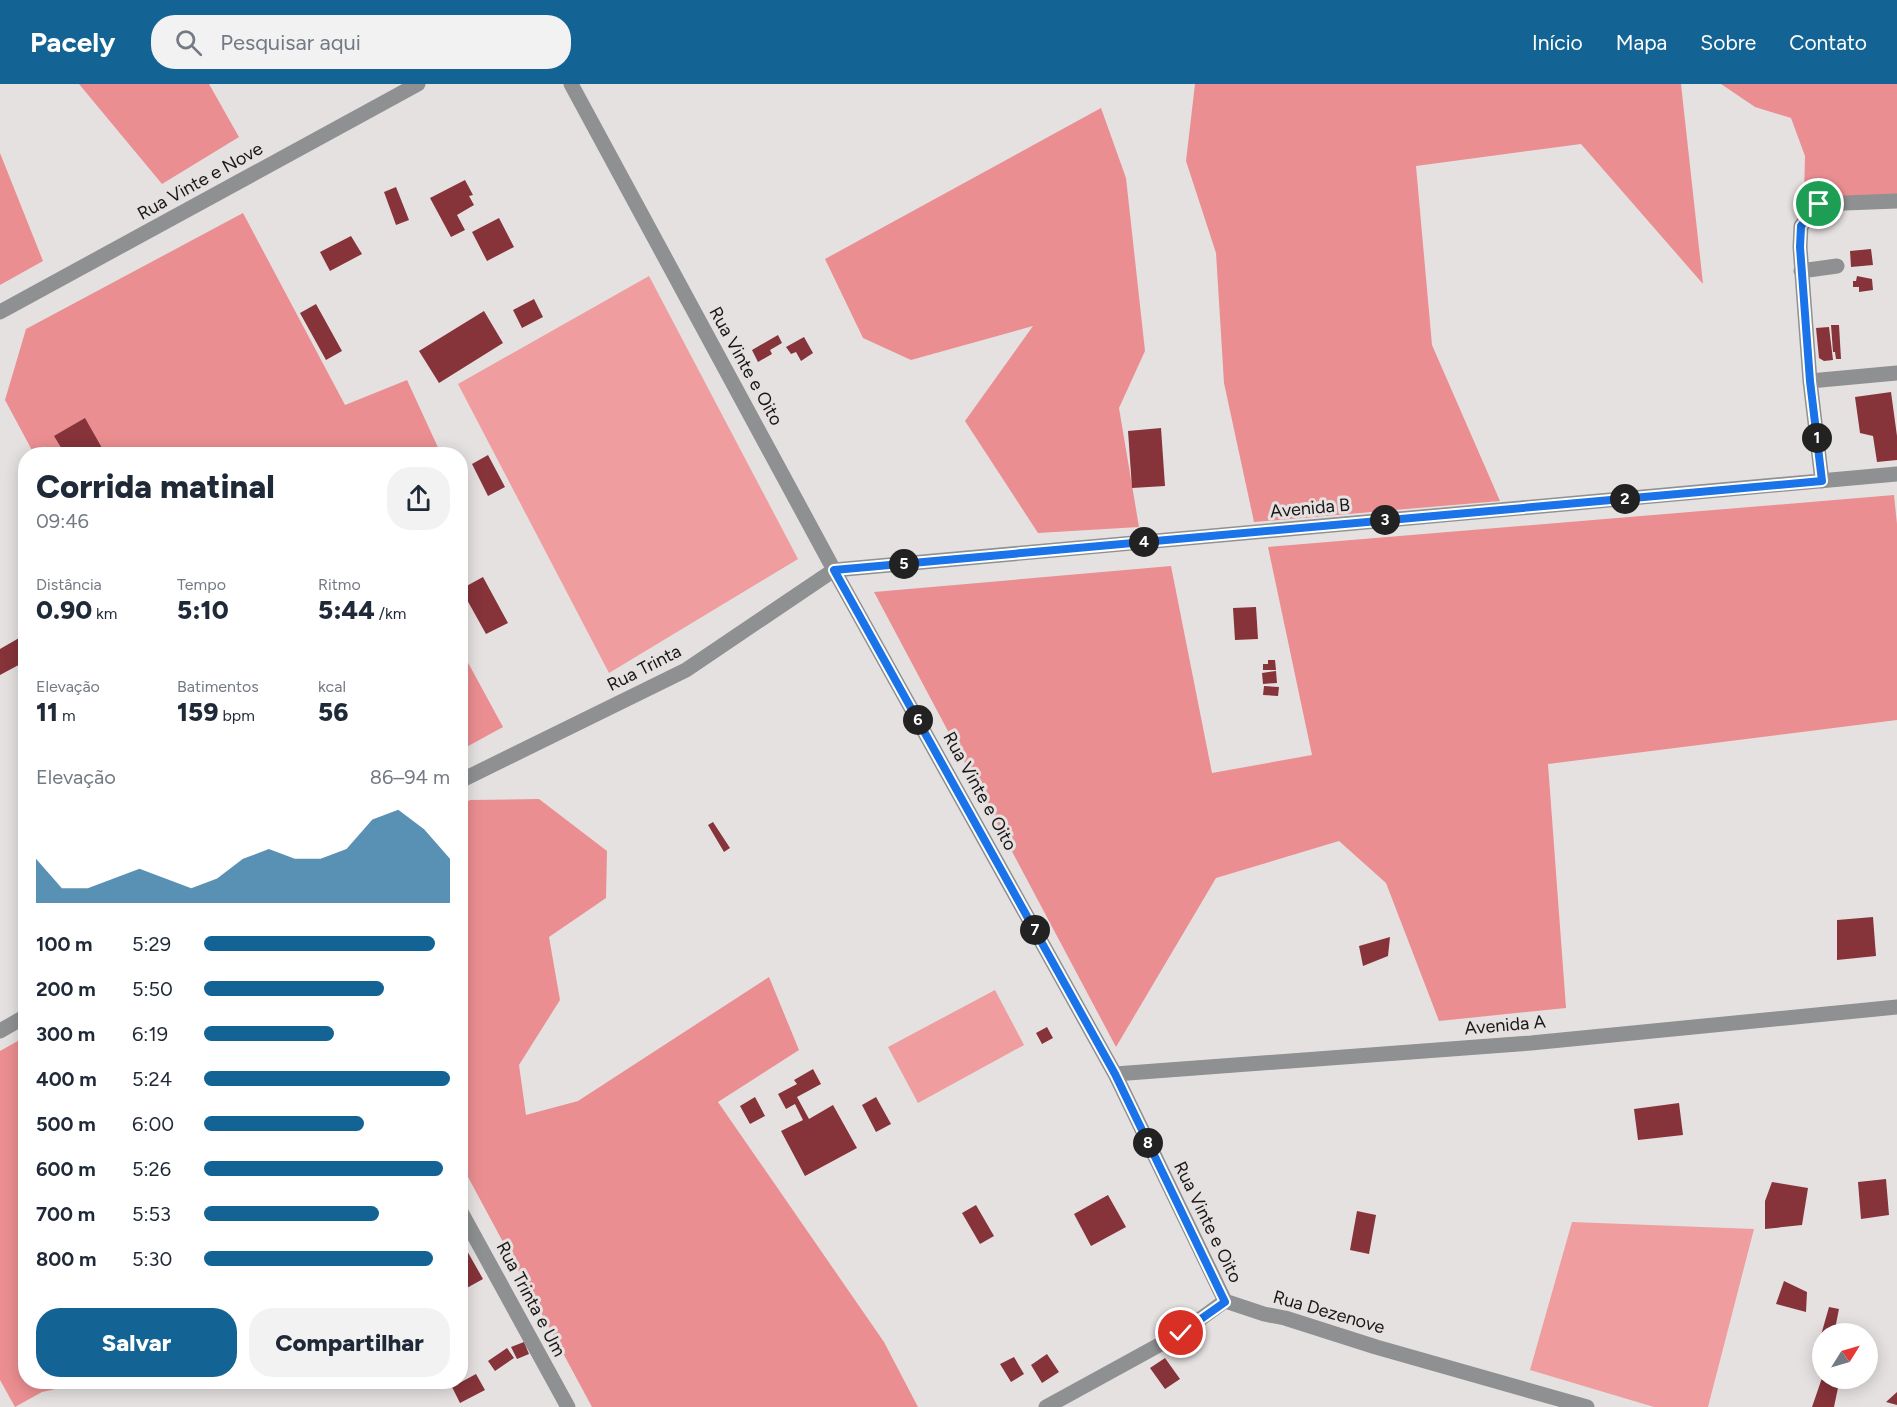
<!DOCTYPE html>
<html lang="pt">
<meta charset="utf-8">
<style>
body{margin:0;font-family:Figtree,sans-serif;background:#f2f2f3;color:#1f2937;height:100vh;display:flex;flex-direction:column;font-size:22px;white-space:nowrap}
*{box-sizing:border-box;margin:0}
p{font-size:20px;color:#747a83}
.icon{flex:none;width:33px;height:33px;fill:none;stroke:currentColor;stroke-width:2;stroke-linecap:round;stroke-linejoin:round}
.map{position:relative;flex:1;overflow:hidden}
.drawer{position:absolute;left:18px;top:363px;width:450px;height:942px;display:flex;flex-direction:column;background:#fff;border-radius:24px;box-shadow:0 3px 15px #0003}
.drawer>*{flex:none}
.needle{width:39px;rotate:53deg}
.buttons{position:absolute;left:1812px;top:1239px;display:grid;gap:12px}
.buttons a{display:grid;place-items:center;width:66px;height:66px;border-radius:50%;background:#fff;box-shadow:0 3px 15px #0003;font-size:30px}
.pin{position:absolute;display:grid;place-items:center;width:51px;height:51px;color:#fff;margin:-26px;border:3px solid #fff;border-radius:50%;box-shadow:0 2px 6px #0007}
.km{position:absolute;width:30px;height:30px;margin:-15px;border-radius:50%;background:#222;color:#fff;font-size:16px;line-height:30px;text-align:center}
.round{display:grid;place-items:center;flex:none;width:63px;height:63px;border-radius:24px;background:#f2f2f3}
.head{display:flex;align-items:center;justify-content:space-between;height:102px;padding:0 18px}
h1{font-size:33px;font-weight:800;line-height:45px}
.metrics{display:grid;grid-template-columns:repeat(3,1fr);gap:9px;height:102px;padding:6px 18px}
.metrics div{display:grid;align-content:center}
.metrics b{font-size:26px;font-weight:800}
.metrics small{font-size:16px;font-weight:400}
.metrics p{font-size:16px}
.chart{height:168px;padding:12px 18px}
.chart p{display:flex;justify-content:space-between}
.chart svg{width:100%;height:108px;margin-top:6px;fill:#146395;opacity:.7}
.action{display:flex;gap:12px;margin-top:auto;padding:12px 18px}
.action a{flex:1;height:69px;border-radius:24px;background:#146395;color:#fff;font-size:24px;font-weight:800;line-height:69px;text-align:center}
.action a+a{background:#f2f2f3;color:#1f2937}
ul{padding:0 18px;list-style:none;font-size:20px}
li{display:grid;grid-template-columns:96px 72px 1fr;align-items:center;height:45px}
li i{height:15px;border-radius:8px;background:#146395}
header{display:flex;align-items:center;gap:36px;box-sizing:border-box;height:84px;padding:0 30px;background:#146395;color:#fff}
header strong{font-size:28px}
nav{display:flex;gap:33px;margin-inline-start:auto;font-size:21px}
.search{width:420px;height:54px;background:#f2f2f3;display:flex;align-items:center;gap:15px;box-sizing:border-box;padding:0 21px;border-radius:24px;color:#747a83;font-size:22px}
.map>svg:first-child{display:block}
.green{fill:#ef9d9f}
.forest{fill:#eb8e91}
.building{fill:#86333a}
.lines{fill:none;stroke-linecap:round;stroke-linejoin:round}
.minor{stroke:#8e9091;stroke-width:15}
.route-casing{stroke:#fff;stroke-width:12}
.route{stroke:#1a73e8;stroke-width:8}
.labels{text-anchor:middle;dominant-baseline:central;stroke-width:6;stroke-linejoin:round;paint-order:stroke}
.street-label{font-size:18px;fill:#181616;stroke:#e6e1e1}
</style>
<header>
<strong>Pacely</strong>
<div class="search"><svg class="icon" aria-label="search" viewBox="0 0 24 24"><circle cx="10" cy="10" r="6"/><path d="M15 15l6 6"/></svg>Pesquisar aqui</div>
<nav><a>Início</a><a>Mapa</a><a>Sobre</a><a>Contato</a></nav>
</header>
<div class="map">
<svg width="1897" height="1323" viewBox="0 0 1897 1323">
<rect width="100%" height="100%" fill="#e6e1e1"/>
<path class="green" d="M649 192 798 475 609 589 458 300Z
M995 906 1024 961 918 1019 888 963Z
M1572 1138 1754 1145 1708 1323H1654L1530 1286Z"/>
<path class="forest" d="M79 0H209L239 53 162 100Z
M1195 0H1681L1703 200 1581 60 1416 82 1432 261 1500 417 1254 438 1224 299 1216 169 1186 77Z
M1721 0H1897V120L1831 127 1804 112 1805 72 1791 34 1755 23Z
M1101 24 1126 94 1145 267 1119 324 1139 443 1038 449 965 337 1033 242 911 276 863 254 825 175Z
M0 69 43 177 0 201Z
M243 129 345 321 407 296 441 370H34L5 316 26 245Z
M1894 411 1897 440V636L1548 680 1566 924 1439 937 1386 799 1339 757 1216 794 1116 963 874 508 1171 482 1212 689 1312 671 1268 463Z
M460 564 503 643 461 666H460Z
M539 715 607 767 606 814 549 853 560 916 519 981 526 1031 578 1017 769 893 799 966 718 1018 884 1258 918 1323H592L461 1080V721L470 716Z
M23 954 26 958V1298H87L42 1308 15 1323 0 1296V967Z"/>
<path class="building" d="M465 96 473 111 469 112 474 121 457 131 465 146 451 153 430 114Z
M396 103 409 136 396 141 384 108Z
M499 134 514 163 487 177 472 148Z
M351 152 362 170 330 187 320 168Z
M1871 165 1873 181 1851 183 1850 167Z
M1857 192 1872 195 1873 206 1859 208V203H1853V197H1856Z
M534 215 543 233 522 244 513 226Z
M316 220 342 267 326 276 300 229Z
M484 227 503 259 439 299 419 267Z
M1831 241H1839L1841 275H1836L1835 268H1833Z
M1829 243 1833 276 1824 277 1819 274 1816 244Z
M778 251 782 259 770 266 772 270 758 278 752 266Z
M804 253 813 269 801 277 796 268 791 270 786 263Z
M1891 308 1897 352V376L1877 378 1873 352 1860 349 1855 313Z
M85 334 102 364 90 370H65L54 352Z
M1161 344 1165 402 1132 404 1128 347Z
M488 371 505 403 488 412 472 380Z
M483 493 508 539 486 550 461 505Z
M1256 523 1258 555 1235 556 1233 524Z
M26 550V577L0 591V565Z
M1268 576H1275L1276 586H1263V580H1268Z
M1276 587 1277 599 1263 600 1262 589Z
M1264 602 1279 603 1278 612 1263 611Z
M713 738 730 764 724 768 708 741Z
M1873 833 1876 872 1837 876V836Z
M1390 853 1388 872 1363 882 1359 862Z
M1047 943 1053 954 1042 960 1036 949Z
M813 985 821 1000 797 1013 809 1035 833 1021 857 1064 805 1092 781 1047 803 1036 795 1020 786 1025 778 1010 797 1000 794 996Z
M755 1013 765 1032 750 1040 740 1022Z
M876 1013 891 1040 876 1048 862 1021Z
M1679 1019 1683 1051 1638 1056 1634 1025Z
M1886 1095 1889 1131 1861 1135 1858 1098Z
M1772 1098 1808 1104 1802 1141 1765 1145V1117Z
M1108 1111 1126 1143 1091 1162 1074 1130Z
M976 1121 994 1152 980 1160 962 1129Z
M1357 1127 1376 1131 1369 1170 1350 1166Z
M466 1165 483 1195 465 1205 460 1196V1169Z
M1784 1197 1807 1208 1806 1228 1776 1220Z
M1829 1223 1839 1225 1834 1250H1822V1273L1815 1272Z
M524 1258 529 1270 517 1275 511 1263Z
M507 1264 514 1274 495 1287 488 1277Z
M1047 1270 1059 1288 1042 1299 1031 1281Z
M1014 1273 1024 1290 1011 1298 1000 1280Z
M1165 1274 1180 1295 1165 1305 1150 1284Z
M476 1290 485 1306 460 1319 452 1303Z
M1822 1294H1840L1834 1323H1812Z
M1897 1308V1321L1886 1318Z"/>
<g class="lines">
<path class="minor" d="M571 0 834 486 1115 990 1225 1217
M1801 187 1837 182
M0 228 418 0
M1810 297 1897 289
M1822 397 1810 297 1800 163 1801 142 1819 120 1897 117
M460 697 686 586 834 486 1897 390
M0 947 26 932
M1115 990 1531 959 1897 923
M460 1126 568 1323
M1046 1323 1181 1249 1225 1217 1264 1230 1285 1234 1376 1263 1587 1323"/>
</g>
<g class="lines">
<defs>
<path id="route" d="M1181 1249 1225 1218 1115 990 834 486 1822 397 1810 297 1800 163 1801 142 1819 120"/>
</defs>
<use href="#route" class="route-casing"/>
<use href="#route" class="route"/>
</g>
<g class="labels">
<g class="street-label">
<text transform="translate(200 97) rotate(-29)">Rua Vinte e Nove</text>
<text transform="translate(746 282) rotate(61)">Rua Vinte e Oito</text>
<text transform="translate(1310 424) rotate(-5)">Avenida B</text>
<text transform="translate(644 584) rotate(-27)">Rua Trinta</text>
<text transform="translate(980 707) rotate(61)">Rua Vinte e Oito</text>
<text transform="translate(1505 941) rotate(-5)">Avenida A</text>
<text transform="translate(1208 1138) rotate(64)">Rua Vinte e Oito</text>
<text transform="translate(531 1215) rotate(62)">Rua Trinta e Um</text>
<text transform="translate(1329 1228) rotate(16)">Rua Dezenove</text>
</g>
</g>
</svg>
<div class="buttons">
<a><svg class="needle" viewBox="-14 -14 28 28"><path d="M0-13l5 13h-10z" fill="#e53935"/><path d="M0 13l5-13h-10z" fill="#747a83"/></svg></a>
</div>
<div class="pin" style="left:1819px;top:120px;background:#1e9e55"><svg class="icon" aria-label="arrive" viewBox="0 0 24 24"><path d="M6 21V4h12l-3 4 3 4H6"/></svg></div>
<div class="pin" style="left:1181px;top:1249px;background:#d93025"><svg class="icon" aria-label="check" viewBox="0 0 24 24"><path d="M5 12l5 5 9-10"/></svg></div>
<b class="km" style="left:1817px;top:354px">1</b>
<b class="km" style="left:1625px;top:415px">2</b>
<b class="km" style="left:1385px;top:436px">3</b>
<b class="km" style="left:1144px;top:458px">4</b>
<b class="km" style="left:904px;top:480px">5</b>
<b class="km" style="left:918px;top:636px">6</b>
<b class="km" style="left:1035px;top:846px">7</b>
<b class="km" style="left:1148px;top:1059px">8</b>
<section class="drawer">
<div class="head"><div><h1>Corrida matinal</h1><p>09:46</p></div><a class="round"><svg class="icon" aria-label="share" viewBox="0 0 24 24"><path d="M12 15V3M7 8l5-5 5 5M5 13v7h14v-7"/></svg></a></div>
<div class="metrics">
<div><p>Distância</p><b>0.90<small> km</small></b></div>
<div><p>Tempo</p><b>5:10</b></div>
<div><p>Ritmo</p><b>5:44<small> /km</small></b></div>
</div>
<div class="metrics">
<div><p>Elevação</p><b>11<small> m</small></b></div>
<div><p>Batimentos</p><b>159<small> bpm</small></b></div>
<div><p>kcal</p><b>56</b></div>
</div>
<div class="chart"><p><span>Elevação</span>86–94 m</p>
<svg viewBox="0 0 160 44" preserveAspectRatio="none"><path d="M0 44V26L10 38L20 38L30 34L40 30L50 34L60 38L70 34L80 26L90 22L100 26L110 26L120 22L130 10L140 6L150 14L160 26V44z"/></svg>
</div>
<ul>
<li><b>100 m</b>5:29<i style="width:94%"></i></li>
<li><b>200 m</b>5:50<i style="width:73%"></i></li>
<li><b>300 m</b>6:19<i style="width:53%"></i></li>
<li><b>400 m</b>5:24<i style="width:100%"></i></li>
<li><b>500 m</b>6:00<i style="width:65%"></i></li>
<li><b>600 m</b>5:26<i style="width:97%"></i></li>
<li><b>700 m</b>5:53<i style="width:71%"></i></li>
<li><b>800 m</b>5:30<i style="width:93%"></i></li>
</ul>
<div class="action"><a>Salvar</a><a>Compartilhar</a></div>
</section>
</div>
